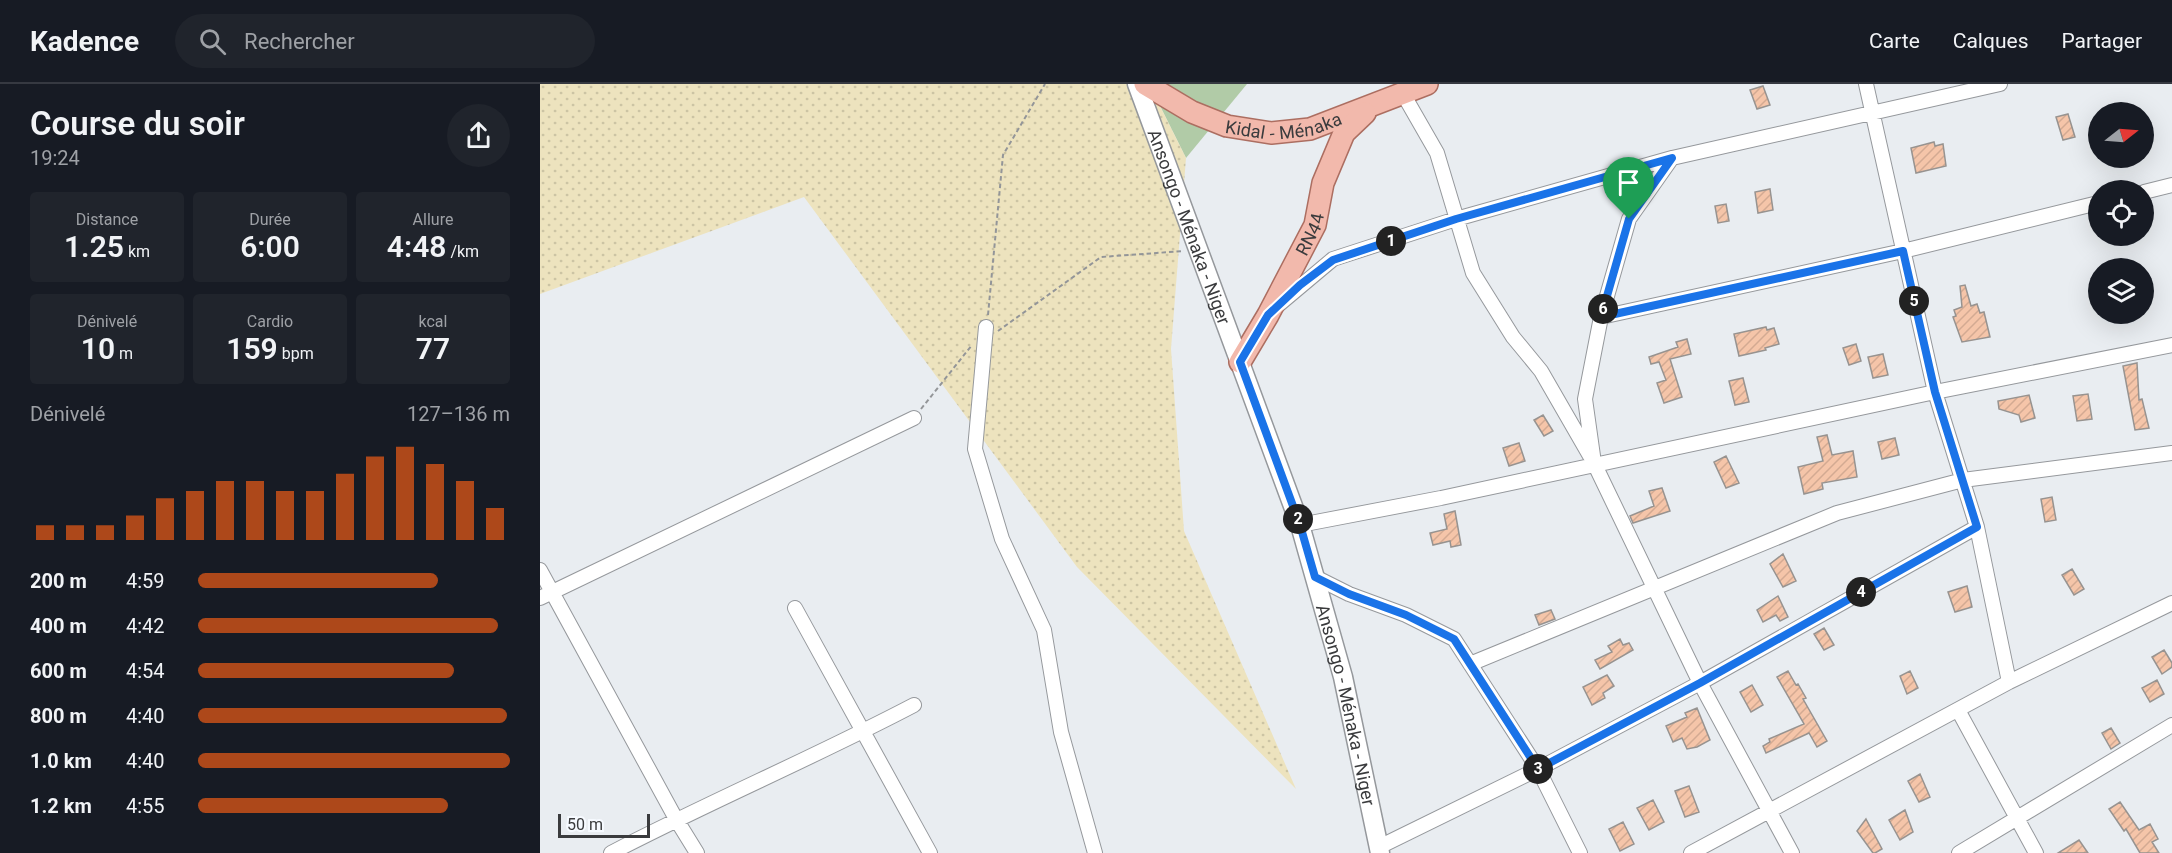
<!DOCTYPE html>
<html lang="fr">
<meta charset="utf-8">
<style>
body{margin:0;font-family:Roboto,sans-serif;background:#20242c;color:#f1f3f6;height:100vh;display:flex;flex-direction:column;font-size:22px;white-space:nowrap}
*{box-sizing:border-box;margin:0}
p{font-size:20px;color:#9ea1a6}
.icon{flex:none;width:33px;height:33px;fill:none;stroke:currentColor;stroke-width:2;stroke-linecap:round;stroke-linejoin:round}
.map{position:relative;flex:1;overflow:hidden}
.details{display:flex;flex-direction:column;background:#171b24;width:540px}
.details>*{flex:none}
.needle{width:39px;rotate:73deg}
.buttons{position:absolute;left:1548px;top:18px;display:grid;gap:12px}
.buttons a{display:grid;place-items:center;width:66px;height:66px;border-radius:50%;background:#171b24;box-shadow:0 6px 24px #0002;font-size:30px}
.scale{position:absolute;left:18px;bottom:15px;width:92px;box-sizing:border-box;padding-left:6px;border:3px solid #3a3b3d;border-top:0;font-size:16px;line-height:21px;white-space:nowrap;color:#3a3b3d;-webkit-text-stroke:4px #f6faff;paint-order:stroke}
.pin{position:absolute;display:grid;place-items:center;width:51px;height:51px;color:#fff;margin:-62px -26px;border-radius:50% 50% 50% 0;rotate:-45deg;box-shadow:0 0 6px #0007}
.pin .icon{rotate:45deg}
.km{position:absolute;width:30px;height:30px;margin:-15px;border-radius:50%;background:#222;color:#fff;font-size:16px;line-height:30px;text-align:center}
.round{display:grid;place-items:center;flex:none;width:63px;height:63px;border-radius:32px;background:#20242c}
.head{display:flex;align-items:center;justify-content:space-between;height:102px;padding:0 30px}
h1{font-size:33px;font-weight:600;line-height:45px}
.stats{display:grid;grid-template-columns:repeat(3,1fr);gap:9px;height:102px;padding:6px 30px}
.stats div{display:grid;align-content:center;border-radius:6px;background:#20242c;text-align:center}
.stats b{font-size:30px;font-weight:600}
.stats small{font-size:16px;font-weight:400}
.stats p{font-size:16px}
.chart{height:168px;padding:12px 30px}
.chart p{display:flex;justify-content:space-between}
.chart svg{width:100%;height:108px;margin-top:6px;stroke:#ad481a;stroke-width:6}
ul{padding:0 30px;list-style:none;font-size:20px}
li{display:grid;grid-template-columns:96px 72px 1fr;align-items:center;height:45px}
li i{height:15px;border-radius:8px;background:#ad481a}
header{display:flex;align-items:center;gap:36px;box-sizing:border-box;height:84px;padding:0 30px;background:#171b24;border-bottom:2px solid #363941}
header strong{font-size:28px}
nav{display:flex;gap:33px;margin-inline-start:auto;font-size:21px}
.search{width:420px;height:54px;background:#20242c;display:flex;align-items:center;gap:15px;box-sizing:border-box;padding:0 21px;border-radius:33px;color:#9ea1a6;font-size:22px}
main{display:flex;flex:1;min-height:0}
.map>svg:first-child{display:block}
.green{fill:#b1cba7}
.sand{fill:url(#sand-dots)}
.building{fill:url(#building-hatch);stroke:#979390;stroke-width:1.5}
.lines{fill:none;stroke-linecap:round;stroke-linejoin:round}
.street-casing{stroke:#95989c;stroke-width:16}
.secondary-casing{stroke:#95989c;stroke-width:21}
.primary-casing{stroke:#ac6e61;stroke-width:24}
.path{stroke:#939598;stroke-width:2;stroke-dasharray:4.5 3;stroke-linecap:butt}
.street{stroke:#fff;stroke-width:14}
.secondary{stroke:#fff;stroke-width:18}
.primary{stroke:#f2b9ac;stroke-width:21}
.route-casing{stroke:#fff;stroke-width:12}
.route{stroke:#1a73e8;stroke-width:8}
.labels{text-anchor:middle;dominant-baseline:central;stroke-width:4.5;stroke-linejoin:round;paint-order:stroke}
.street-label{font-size:18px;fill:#3a3b3d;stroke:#f6faff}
</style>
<header>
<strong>Kadence</strong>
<div class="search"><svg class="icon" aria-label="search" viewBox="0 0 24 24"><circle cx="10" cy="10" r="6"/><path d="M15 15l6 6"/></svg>Rechercher</div>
<nav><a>Carte</a><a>Calques</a><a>Partager</a></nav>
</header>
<main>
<section class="details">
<div class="head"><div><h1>Course du soir</h1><p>19:24</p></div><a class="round"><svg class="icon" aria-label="share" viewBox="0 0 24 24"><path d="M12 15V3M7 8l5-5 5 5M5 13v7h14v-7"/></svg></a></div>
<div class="stats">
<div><p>Distance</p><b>1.25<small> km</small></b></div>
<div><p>Durée</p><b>6:00</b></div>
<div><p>Allure</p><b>4:48<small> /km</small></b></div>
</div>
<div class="stats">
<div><p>Dénivelé</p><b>10<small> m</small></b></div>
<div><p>Cardio</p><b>159<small> bpm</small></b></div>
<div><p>kcal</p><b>77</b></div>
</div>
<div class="chart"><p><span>Dénivelé</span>127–136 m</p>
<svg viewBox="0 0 160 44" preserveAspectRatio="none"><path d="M5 44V38M15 44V38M25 44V38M35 44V34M45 44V27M55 44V24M65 44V20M75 44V20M85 44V24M95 44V24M105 44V17M115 44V10M125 44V6M135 44V13M145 44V20M155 44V31"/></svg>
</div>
<ul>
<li><b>200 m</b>4:59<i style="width:77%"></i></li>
<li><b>400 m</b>4:42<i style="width:96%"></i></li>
<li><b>600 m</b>4:54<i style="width:82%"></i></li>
<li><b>800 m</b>4:40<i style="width:99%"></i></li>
<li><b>1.0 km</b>4:40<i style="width:100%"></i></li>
<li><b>1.2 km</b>4:55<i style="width:80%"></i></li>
</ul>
</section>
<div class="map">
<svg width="1632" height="769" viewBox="0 0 1632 769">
<defs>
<pattern id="sand-dots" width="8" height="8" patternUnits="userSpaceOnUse" patternTransform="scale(1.5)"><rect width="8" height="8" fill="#ede3be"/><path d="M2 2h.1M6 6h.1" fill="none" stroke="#ccc4a4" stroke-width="1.8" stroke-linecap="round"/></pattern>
<pattern id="building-hatch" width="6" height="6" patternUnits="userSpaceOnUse" patternTransform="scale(1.5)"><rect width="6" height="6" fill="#f5c5a9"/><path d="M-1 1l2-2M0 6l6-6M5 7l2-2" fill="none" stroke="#d3aa92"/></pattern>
</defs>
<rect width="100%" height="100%" fill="#e9edf1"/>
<path class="green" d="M609 0H707L646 74Z"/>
<path class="sand" d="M0 0H609L646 74 631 265 644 447 756 705 537 483 264 113 0 210Z"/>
<path class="building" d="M1223 2 1230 21 1217 25 1210 6Z
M1528 30 1535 53 1523 56 1516 33Z
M1394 58 1395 62 1403 60 1406 82 1376 89 1371 64Z
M1230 105 1233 126 1218 129 1215 108Z
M1186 120 1189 137 1178 139 1175 122Z
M1425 201 1431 222 1437 220 1440 229 1444 228 1450 253 1422 258 1413 233 1416 232 1414 226 1422 223 1420 202Z
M1226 243 1227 246 1234 244 1239 260 1225 264 1226 266 1199 272 1194 250Z
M1147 255 1151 270 1130 275 1142 313 1124 319 1117 299 1126 296 1119 278 1111 280 1109 273 1138 263 1136 258Z
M1316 260 1321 277 1309 281 1303 264Z
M1343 270 1348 291 1333 294 1328 273Z
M1597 279 1599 316 1602 315 1609 344 1595 346 1583 282Z
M1203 294 1209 318 1195 321 1189 297Z
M1548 310 1552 335 1537 337 1533 312Z
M1489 311 1495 334 1481 338 1479 331 1459 325 1458 317Z
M1003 331 1013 347 1004 352 994 336Z
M1287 351 1292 371 1313 367 1317 393 1282 399 1283 405 1264 410 1258 383 1283 377 1277 353Z
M1355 354 1359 371 1342 375 1338 358Z
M979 359 985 377 969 382 963 364Z
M1186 372 1199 399 1186 404 1174 378Z
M1122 404 1130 427 1093 439 1090 432 1114 422 1109 407Z
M1512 413 1516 436 1505 438 1501 415Z
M915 427 921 461 911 463 910 457 893 461 890 449 907 445 904 430Z
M1243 470 1256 497 1243 503 1230 480Z
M1532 485 1544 505 1534 511 1522 491Z
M1427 502 1432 523 1415 528 1408 508Z
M1238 512 1248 533 1240 537 1236 531 1223 538 1217 526Z
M1011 526 1015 535 999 541 995 531Z
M1284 544 1294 561 1284 566 1274 550Z
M1080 555 1083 561 1089 559 1093 566 1060 585 1055 576 1072 568 1068 562Z
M1624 566 1632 579V583L1622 590 1612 573Z
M1248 587 1256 601 1258 600 1266 614 1263 615 1287 657 1277 663 1269 649 1226 669 1223 662 1230 658 1229 655 1264 640 1237 593Z
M1370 587 1378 604 1367 610 1360 592Z
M1067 591 1074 602 1063 609 1065 614 1052 621 1043 603Z
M1617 596 1624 610 1610 618 1602 604Z
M1212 601 1223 621 1211 628 1200 608Z
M1157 624 1170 656 1157 663 1147 665 1142 654 1133 658 1126 642 1147 633 1145 629Z
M1571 644 1580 659 1571 665 1562 649Z
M1380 690 1390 713 1379 718 1368 697Z
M1149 702 1159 728 1145 733 1135 707Z
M1113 716 1124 738 1109 746 1097 724Z
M1580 718 1599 746 1610 740 1618 755 1612 758 1619 769H1600L1586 745 1584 747 1569 725Z
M1365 726 1373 748 1360 756 1349 736Z
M1326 735 1342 765 1335 769H1333L1317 747Z
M1083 738 1094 760 1080 767 1069 745Z
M1539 756 1548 769H1518Z"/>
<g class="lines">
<defs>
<path id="street" d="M1326 0 1395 308 1437 443 1469 598
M862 8 897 69 933 189 973 253 1001 287 1050 372
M1132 74 1089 135 1061 233 1045 315 1054 379 1160 599 1252 769
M1604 108 1632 101
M737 222 793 175 916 135 1132 74 1460 0
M1061 233 1363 167 1558 119
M446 243 435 365 462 455 504 546 521 648 555 769
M760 441 901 414 1395 308 1632 261
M0 486 136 735 157 769
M775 493 809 510 866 531 914 555 998 685 1040 769
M0 514 374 334
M255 524 390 769
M930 580 1297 429 1423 396 1632 369
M1418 626 1496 769
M839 763 998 685 1160 599 1437 443
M71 769C171 717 275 673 374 621
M1151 769 1469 598 1632 519
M1419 769 1632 641"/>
<g id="secondary">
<path id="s1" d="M597 0 760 441 803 593 840 769"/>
</g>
<g id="primary">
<path id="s2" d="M605 0 652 28 687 42 731 49 770 45 887 0"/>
<path id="s3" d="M700 278 728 231 775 141 783 99 804 49 825 29"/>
</g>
</defs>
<use href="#street" class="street-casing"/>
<use href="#secondary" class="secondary-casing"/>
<use href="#primary" class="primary-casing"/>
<path class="path" d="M448 231 463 71 505 0
M458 247 561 173 644 167
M381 325 432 261"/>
<use href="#street" class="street"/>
<use href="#secondary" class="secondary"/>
<use href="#primary" class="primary"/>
</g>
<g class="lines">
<defs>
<path id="route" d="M1132 74 1089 135 1061 233 1363 167 1395 308 1437 443 1160 599 998 685 914 555 866 531 809 510 775 493 760 441 700 278 728 231 760 201 793 176 916 135Z"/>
</defs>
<use href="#route" class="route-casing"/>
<use href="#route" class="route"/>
</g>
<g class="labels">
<g class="street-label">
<text stroke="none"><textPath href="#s2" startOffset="150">Kidal - Ménaka</textPath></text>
<text stroke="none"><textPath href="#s1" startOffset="152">Ansongo - Ménaka - Niger</textPath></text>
<text stroke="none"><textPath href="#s3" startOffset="146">RN44</textPath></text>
<text stroke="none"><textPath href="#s1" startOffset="656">Ansongo - Ménaka - Niger</textPath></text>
</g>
</g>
</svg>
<div class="buttons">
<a><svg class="needle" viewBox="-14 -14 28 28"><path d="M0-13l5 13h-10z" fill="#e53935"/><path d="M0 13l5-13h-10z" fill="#9ea1a6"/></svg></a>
<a><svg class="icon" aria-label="locate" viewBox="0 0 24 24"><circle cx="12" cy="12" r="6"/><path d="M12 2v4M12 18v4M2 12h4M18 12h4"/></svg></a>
<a><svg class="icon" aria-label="layers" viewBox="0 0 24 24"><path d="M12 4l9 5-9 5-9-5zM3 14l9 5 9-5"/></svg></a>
</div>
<div class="scale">50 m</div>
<div class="pin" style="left:1089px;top:135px;background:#1e9e55"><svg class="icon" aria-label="arrive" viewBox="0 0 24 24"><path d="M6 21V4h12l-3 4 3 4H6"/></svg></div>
<b class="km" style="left:851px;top:157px">1</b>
<b class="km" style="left:758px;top:435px">2</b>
<b class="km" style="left:998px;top:685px">3</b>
<b class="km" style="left:1321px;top:508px">4</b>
<b class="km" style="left:1374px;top:217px">5</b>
<b class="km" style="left:1063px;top:225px">6</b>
</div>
</main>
